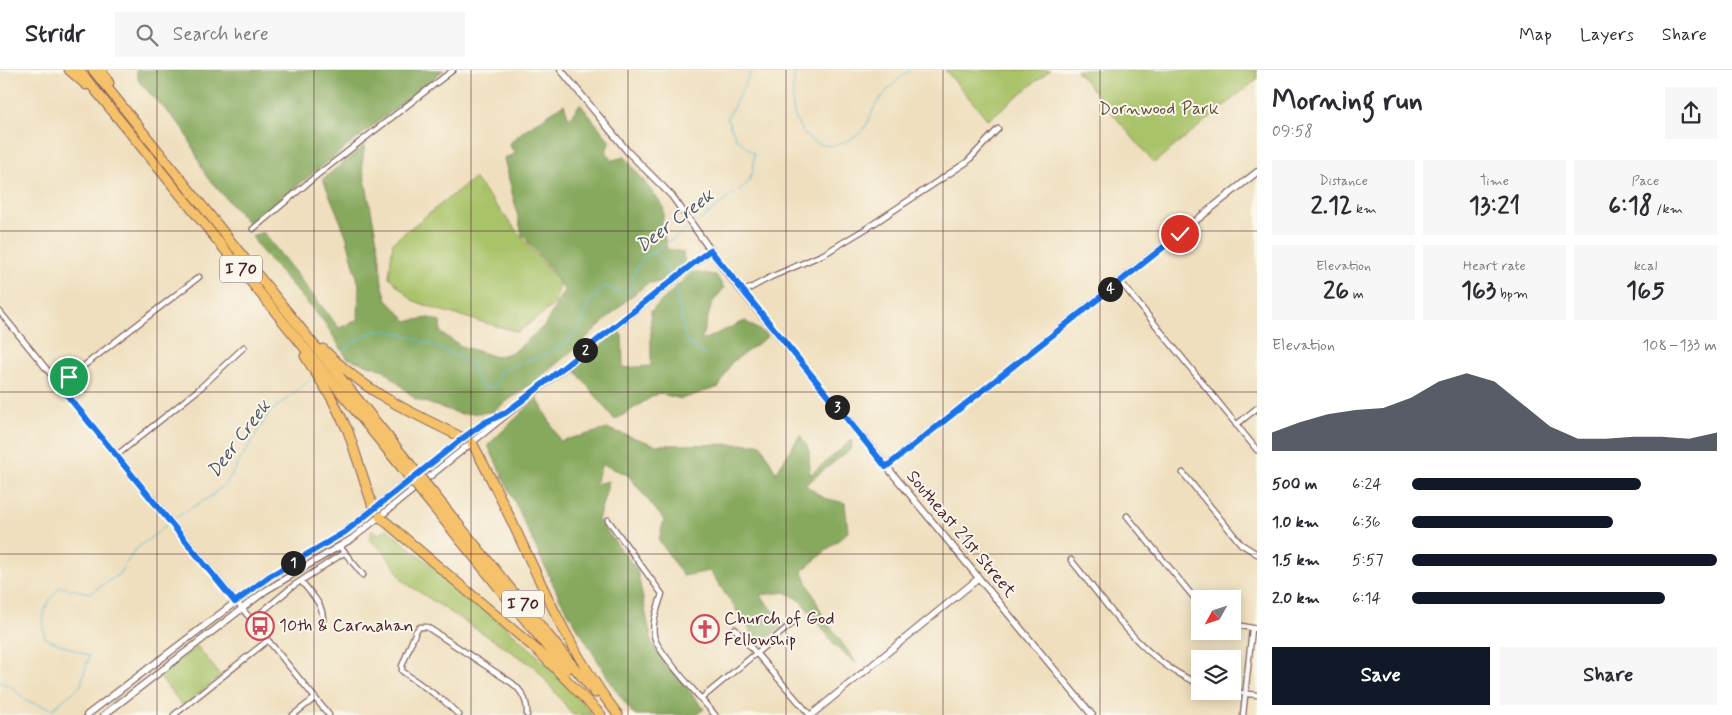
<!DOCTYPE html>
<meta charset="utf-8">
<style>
body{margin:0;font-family:Mynerve,sans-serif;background:#f7f7f7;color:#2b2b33;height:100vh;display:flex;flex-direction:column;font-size:19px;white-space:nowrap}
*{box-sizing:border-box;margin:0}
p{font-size:16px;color:#7c7c81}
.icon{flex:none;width:28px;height:28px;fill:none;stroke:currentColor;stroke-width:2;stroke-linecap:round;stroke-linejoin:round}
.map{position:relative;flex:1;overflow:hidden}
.details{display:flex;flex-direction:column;background:#fff;width:475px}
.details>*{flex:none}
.needle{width:32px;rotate:230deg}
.controls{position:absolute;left:1191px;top:520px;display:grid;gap:10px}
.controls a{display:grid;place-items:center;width:50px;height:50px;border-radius:0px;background:#fff;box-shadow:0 2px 12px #0003;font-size:25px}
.pin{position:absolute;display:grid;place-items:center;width:42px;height:42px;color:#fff;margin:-21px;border:2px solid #fff;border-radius:50%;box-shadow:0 1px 5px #0007}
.km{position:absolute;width:25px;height:25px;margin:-12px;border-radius:50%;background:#222;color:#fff;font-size:14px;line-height:25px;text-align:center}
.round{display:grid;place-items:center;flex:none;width:52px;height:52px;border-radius:0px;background:#f7f7f7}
.overview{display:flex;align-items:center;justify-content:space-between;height:85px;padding:0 15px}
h1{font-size:28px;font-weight:800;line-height:38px}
.figures{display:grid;grid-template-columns:repeat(3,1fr);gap:8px;height:85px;padding:5px 15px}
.figures div{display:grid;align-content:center;border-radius:0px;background:#f7f7f7;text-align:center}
.figures b{font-size:25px;font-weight:800}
.figures small{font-size:14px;font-weight:400}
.figures p{font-size:14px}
.chart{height:140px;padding:10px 15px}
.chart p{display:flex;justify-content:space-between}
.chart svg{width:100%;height:90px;margin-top:5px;fill:#111827;opacity:.7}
.cta{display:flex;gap:10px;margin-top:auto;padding:10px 15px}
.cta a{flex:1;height:58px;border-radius:0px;background:#111827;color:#fff;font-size:20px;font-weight:800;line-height:58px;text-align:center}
.cta a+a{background:#f7f7f7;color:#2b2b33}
ul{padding:0 15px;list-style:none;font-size:16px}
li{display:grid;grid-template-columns:80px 60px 1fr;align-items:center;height:38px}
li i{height:12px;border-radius:6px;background:#111827}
header{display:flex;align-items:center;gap:30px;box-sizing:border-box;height:70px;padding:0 25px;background:#fff;border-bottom:1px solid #e1e1e2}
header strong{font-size:24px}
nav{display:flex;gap:28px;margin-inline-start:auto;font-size:18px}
.search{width:350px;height:45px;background:#f7f7f7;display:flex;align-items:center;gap:12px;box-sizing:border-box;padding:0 18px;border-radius:0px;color:#7c7c81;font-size:19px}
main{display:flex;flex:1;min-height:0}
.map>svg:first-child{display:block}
.green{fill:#a9c369;stroke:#7a714a}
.forest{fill:#86a95d;stroke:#686444}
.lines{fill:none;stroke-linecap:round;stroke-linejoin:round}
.stream{stroke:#59bed7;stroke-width:1}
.minor-casing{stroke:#84625e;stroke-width:7}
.tertiary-casing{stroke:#84625e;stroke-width:8}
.motorway-casing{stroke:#84625e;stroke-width:11}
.minor{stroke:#fff;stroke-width:4.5}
.tertiary{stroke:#fff;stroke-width:5.5}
.motorway{stroke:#f5c16b;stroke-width:9}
.motorway-bridge-casing{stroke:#84625e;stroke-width:11;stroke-linecap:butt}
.motorway-bridge{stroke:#f5c16b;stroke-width:9}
.route-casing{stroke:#fff;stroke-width:10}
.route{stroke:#1a73e8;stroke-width:6}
.grid{fill:none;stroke:#4a1f2b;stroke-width:1;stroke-opacity:0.55}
.labels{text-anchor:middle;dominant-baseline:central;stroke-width:4;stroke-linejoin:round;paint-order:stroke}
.shield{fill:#fbf7ec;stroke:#7f6065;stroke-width:1}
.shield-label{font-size:16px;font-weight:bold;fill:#4a1f2b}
.park-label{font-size:18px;fill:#66503e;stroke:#fbf7ec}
.street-label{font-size:18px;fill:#4a1f2b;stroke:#fbf7ec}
.poi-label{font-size:18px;fill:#4a1f2b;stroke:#fbf7ec;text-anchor:start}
.water-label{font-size:19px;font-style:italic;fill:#4f5767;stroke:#fbf7ec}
</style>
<header>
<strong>Stridr</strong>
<div class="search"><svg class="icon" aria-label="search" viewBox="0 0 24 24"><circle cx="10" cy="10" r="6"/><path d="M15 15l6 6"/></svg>Search here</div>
<nav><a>Map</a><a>Layers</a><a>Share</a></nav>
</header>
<main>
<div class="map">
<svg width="1257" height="645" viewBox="0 0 1257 645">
<rect width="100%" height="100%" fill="#fbf7ec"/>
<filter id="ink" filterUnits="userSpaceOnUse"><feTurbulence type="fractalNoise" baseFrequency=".02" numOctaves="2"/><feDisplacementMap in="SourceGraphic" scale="10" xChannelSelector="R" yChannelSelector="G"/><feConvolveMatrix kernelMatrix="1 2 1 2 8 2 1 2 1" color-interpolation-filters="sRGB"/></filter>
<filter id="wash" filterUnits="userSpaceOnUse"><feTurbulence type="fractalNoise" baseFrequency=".0096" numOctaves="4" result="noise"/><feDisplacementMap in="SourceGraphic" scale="20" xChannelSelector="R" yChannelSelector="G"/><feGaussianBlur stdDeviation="1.12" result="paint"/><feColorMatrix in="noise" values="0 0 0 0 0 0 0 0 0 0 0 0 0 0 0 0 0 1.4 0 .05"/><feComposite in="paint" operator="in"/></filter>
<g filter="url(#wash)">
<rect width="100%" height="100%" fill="#efdfbe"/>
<path class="green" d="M945 0H1050L988 50Z
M1076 0H1257V9L1154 93Z
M474 108 559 213 555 234 518 262 439 240 412 230 389 207 393 172Z
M387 459C457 518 535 573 593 645H573L535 597 404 512 385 483 369 469 372 461 380 464Z
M197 576 221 606 183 636 159 606Z"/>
<path class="forest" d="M136 0H444L249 154 206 106 184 59 139 12Z
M564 34 569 49 580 34 610 71 606 81 612 90 625 87 664 137 662 156 667 179 683 182 685 195 664 212 648 213 629 228 572 281 538 309 492 342 461 344 415 329 384 300 347 288 325 253 260 179 252 166 263 162 339 258 358 250 359 215 346 165 323 109 365 75 362 94 379 181 382 213 387 230 407 251 430 248 440 252 441 263 461 276 496 287 514 282 545 255 564 220 553 203 522 164 504 88 515 84 509 74 522 62Z
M692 202 716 205 724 218 712 233 701 271 745 251 768 266 731 293 719 317 681 329 658 323 615 350 575 300 618 260 622 266 623 298 651 296V241Z
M537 328 560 371 608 359 656 375 761 374 776 403 800 365 809 379 810 405 852 370 851 379 805 415 824 428 845 433 848 462 802 501 823 546 857 594 837 578 801 531 786 522 760 525 785 555 759 574 710 501 683 506 659 470 664 450 628 405 602 394 595 414 609 411 598 450 637 500 652 573 660 586 704 639 696 645H634L615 619 560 529 488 375Z"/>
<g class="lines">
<path class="stream" d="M794 0C795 12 791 26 793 38 800 78 835 87 863 60 869 53 871 43 875 36 884 22 897 10 910 0
M695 154 748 113 753 100 754 84 736 68 727 49 752 0
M655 182 664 194 670 209
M674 214 687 273 706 286
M343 281C354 273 366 262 380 261 399 258 452 284 470 293L481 317 495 318 500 302C526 289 559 285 578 261 586 252 584 238 591 229 595 224 601 222 605 216 614 220 622 225 632 220L633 205 642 189 692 157
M172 450 211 426 227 412 269 343 309 311
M0 612 11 616 26 631 53 639 81 615 89 586 45 568C40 544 45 535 60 517L90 523 118 505 135 480 169 453"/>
</g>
</g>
<g filter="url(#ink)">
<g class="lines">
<defs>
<path id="minor" d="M253 159 316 106 453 0
M1120 211 1257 380
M743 222 771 207 824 184 867 158 967 92 998 59
M0 242 329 645
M59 315 199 207
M1236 355 1257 338
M117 385 198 320 244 277
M1183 403 1241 474 1257 484
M1127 446 1200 535
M608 450 662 524C658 537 650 556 655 569 660 585 702 629 715 645
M340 477 363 505
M1071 490C1109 536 1143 592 1200 614
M301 511C311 524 327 537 322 555
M251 551 293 516 345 482
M1232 554 1257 559
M735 559 810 645
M1224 621 1257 625
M702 628 794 552
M174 645 267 571
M293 645 315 628
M459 645 444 631 402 601V596L416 561 420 557H427L512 613C522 621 528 632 527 645
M1243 645 1252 559"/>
<path id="tertiary" d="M561 0 628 82 672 126 726 202 1092 645
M886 397 1257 102
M87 645 270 506 337 468 463 368 501 345
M104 645 265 521 353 468 711 180
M811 645 979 508"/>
<path id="motorway" d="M69 0 86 15
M79 0 402 398
M93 0 409 393
M101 0 109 13
M323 279C369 325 407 340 463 368
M305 286 331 327 348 361 374 440
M472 373C523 463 554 563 618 645
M433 423 595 623
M426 428 566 600
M380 447 538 581 601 645"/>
</defs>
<use href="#minor" class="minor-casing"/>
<use href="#tertiary" class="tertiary-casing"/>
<use href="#motorway" class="motorway-casing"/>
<use href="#minor" class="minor"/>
<use href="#tertiary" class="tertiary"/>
<use href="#motorway" class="motorway"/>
<defs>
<path id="motorway-bridge" d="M409 393 433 423
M402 398 426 428"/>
</defs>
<use href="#motorway-bridge" class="motorway-bridge-casing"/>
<use href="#motorway-bridge" class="motorway-bridge"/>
</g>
</g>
<g class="lines" filter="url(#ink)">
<defs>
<path id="route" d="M69 307 59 315 235 532 270 506 345 462 463 368 484 353 505 343 524 329 710 180 886 397 1180 164"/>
</defs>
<use href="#route" class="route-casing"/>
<use href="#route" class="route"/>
</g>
<path class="grid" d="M157 0V645M314 0V645M471 0V645M628 0V645M786 0V645M943 0V645M1100 0V645M0 161H1257M0 322H1257M0 484H1257"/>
<defs>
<symbol id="bus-ring" viewBox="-11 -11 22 22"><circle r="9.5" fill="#fbf7ec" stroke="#d1495b" stroke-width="1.5"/><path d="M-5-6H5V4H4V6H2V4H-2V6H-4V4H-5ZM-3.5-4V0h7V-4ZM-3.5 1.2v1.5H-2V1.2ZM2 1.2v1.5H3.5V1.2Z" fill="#d1495b"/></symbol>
<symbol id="church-ring" viewBox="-11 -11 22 22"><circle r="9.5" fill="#fbf7ec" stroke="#d1495b" stroke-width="1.5"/><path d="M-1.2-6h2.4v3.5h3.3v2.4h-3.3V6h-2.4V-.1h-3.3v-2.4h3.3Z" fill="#d1495b"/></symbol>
</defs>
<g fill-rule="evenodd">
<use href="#bus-ring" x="244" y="540" width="32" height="32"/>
<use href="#church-ring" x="689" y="543" width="32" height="32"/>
</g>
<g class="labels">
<g class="shield">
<rect x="220" y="185.5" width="42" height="27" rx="4"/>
<rect x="502" y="520.5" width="42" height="27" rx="4"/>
</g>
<g class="shield-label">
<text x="241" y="199">I 70</text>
<text x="523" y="534">I 70</text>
</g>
<g class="park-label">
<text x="1159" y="39">Dornwood Park</text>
</g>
<g class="street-label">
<text transform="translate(961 464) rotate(50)">Southeast 21st Street</text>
</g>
<g class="poi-label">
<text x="724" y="549">Church of God<tspan x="724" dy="21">Fellowship</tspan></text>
<text x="279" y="556">10th &amp; Carnahan</text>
</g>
<g class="water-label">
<text transform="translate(675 151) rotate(-37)">Deer Creek</text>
<text transform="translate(239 369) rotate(-53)">Deer Creek</text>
</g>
</g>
</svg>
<div class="controls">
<a><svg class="needle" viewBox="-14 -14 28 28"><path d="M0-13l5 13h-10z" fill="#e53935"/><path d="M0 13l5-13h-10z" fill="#7c7c81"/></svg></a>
<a><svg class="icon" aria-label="layers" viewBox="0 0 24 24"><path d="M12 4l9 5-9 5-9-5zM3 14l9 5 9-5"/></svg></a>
</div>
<div class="pin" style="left:69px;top:307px;background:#1e9e55"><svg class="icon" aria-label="arrive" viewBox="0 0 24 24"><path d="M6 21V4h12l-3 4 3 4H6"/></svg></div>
<div class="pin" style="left:1180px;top:164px;background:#d93025"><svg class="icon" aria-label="check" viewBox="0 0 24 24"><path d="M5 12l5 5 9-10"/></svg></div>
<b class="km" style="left:293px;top:493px">1</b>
<b class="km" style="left:585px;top:280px">2</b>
<b class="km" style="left:837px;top:337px">3</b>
<b class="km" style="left:1110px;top:219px">4</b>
</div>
<section class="details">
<div class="overview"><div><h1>Morning run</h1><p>09:58</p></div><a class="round"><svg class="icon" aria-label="share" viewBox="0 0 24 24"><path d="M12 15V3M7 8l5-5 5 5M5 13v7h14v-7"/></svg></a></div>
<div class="figures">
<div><p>Distance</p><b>2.12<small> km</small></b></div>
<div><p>Time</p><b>13:21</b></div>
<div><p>Pace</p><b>6:18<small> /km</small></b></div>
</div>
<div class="figures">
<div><p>Elevation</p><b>26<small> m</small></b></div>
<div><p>Heart rate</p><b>163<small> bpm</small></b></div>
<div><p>kcal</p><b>165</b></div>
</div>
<div class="chart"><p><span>Elevation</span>108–133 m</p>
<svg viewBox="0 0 160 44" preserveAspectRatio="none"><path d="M0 44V35L10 30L20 26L30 24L40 23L50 18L60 10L70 6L80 10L90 21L100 32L110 38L120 38L130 37L140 37L150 38L160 35V44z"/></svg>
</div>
<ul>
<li><b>500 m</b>6:24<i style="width:75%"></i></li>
<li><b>1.0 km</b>6:36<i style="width:66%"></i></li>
<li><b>1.5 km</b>5:57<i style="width:100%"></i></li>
<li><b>2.0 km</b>6:14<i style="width:83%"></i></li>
</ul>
<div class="cta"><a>Save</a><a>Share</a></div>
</section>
</main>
